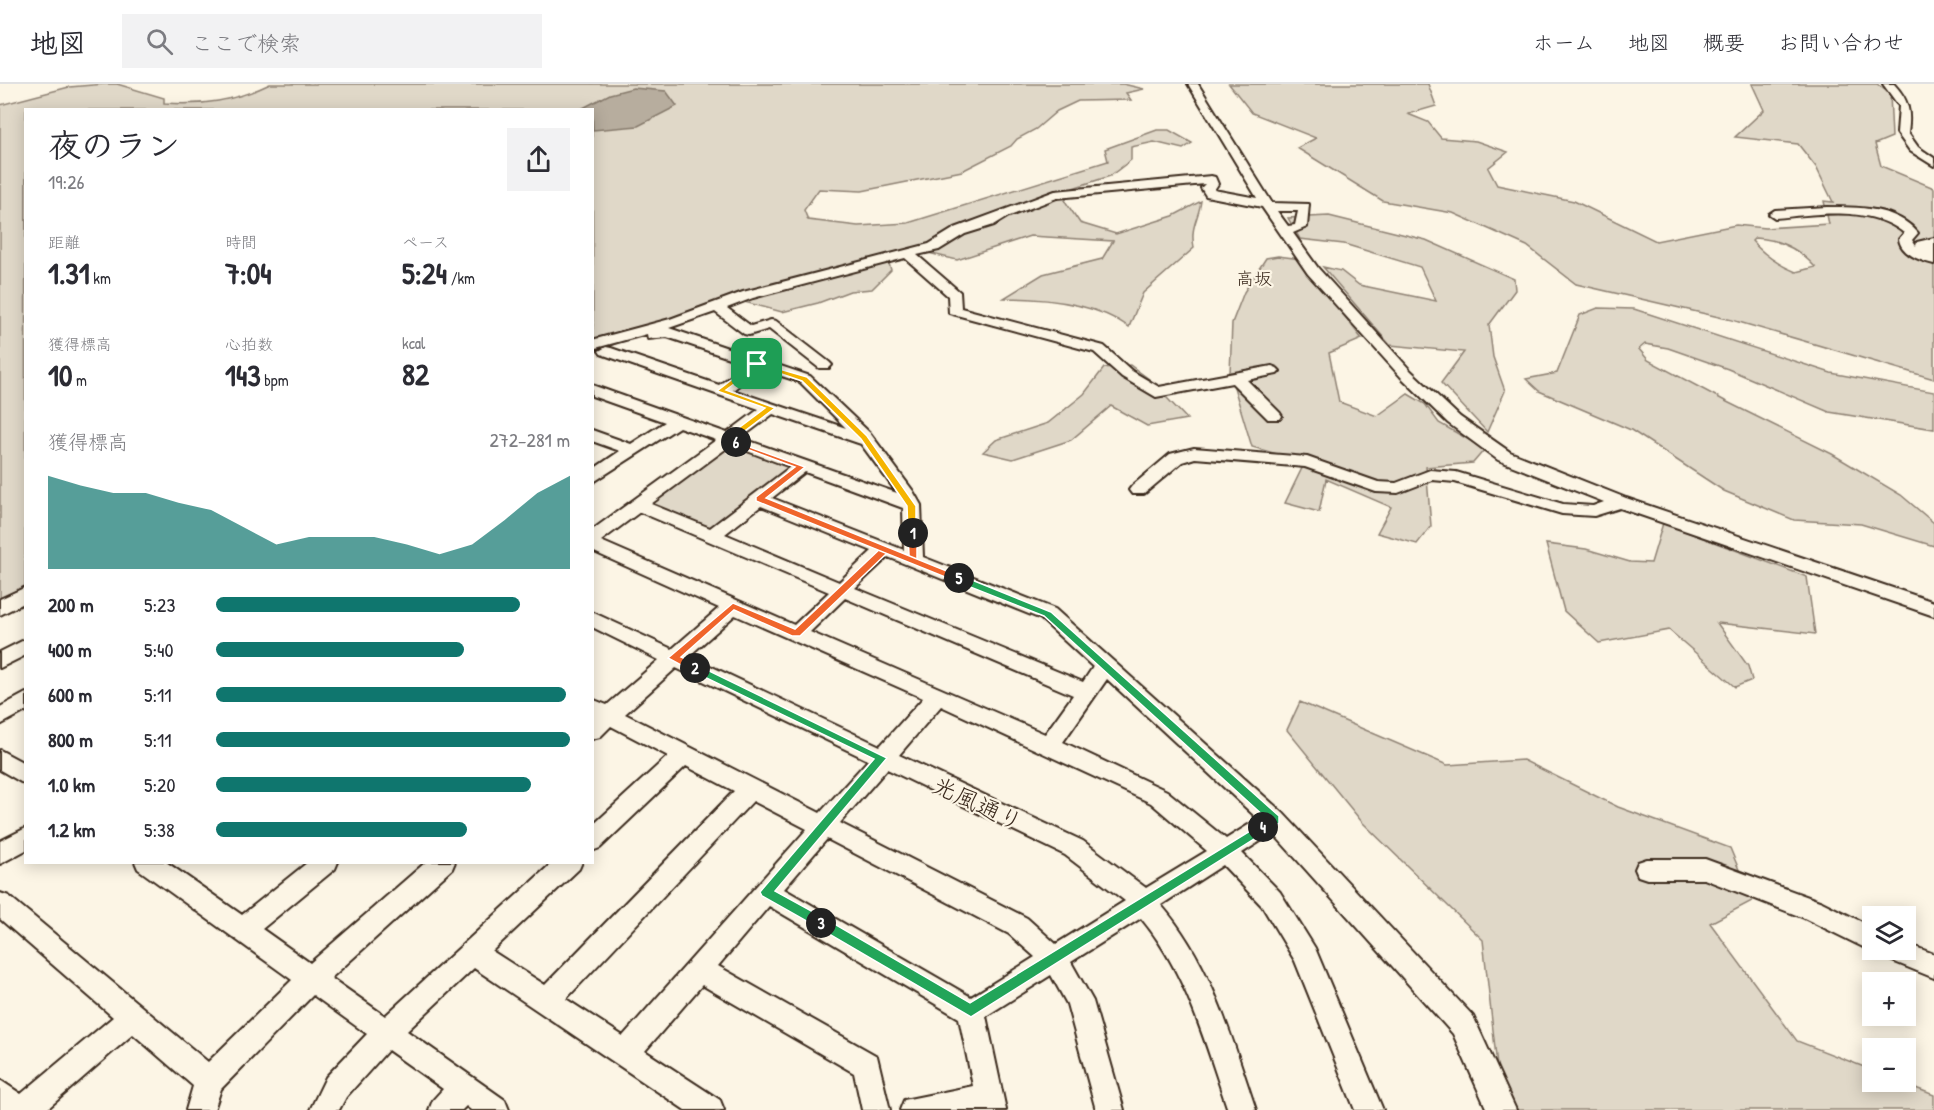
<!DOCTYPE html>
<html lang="ja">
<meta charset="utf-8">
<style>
body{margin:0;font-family:"Patrick Hand","Klee One",sans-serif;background:#f2f2f3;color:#2b2b33;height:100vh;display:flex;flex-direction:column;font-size:22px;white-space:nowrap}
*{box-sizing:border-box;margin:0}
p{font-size:20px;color:#7c7c81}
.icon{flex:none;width:33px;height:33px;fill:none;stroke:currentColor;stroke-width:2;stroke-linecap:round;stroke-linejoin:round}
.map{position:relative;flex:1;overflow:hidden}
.sheet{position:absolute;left:24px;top:24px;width:570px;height:756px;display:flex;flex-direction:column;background:#fff;border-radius:0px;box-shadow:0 3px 15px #0003}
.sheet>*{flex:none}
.fabs{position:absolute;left:1862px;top:822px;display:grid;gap:12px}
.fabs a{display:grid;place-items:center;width:54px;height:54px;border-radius:0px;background:#fff;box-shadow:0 3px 15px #0003;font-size:30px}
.pin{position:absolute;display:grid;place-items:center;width:51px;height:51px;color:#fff;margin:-26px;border-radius:12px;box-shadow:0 3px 9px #0006}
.km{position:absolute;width:30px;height:30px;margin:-15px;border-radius:50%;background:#222;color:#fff;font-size:16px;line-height:30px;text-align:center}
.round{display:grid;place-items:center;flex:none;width:63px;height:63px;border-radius:0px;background:#f2f2f3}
.head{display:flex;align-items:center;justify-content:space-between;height:102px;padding:0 24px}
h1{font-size:33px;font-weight:700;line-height:45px}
.stats{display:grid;grid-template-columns:repeat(3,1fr);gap:9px;height:102px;padding:6px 24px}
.stats div{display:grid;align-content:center}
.stats b{font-size:30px;font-weight:700}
.stats small{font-size:16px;font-weight:400}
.stats p{font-size:16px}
.chart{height:168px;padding:12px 24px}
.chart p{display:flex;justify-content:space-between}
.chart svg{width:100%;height:108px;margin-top:6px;fill:#0f766e;opacity:.7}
ul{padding:0 24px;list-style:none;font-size:20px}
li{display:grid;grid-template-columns:96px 72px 1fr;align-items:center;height:45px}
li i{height:15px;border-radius:8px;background:#0f766e}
header{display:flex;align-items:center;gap:36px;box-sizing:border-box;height:84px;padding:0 30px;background:#fff;border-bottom:2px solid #e1e1e2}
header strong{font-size:28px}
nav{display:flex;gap:33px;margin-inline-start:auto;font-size:21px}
.search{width:420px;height:54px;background:#f2f2f3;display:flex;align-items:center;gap:15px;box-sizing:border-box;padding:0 21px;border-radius:0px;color:#7c7c81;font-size:22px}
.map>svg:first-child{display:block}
.green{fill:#e0d8c8;stroke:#8e8173;stroke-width:1.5;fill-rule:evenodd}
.water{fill:#b7ad9e;stroke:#85796b;stroke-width:1.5}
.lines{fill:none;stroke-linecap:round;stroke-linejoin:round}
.minor-casing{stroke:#3b2a1e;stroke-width:4}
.minor{fill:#fcf5e5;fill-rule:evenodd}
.split-1{fill:#f5b400;stroke:#fff;stroke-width:1.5}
.split-2{fill:#f0652b;stroke:#fff;stroke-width:1.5}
.split-3{fill:#22a559;stroke:#fff;stroke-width:1.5}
.split-4{fill:#22a559;stroke:#fff;stroke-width:1.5}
.split-5{fill:#22a559;stroke:#fff;stroke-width:1.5}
.split-6{fill:#f0652b;stroke:#fff;stroke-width:1.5}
.split-7{fill:#f5b400;stroke:#fff;stroke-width:1.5}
.labels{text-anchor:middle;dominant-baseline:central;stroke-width:4.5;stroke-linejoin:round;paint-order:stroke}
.far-quarter-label{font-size:18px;fill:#3b2a1e;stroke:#fcf5e5}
.near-street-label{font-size:24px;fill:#3b2a1e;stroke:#fcf5e5}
</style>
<header>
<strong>地図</strong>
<div class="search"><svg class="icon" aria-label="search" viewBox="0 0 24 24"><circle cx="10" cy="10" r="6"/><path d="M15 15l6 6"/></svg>ここで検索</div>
<nav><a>ホーム</a><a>地図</a><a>概要</a><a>お問い合わせ</a></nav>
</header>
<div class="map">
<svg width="1934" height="1026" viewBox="0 0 1934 1026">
<rect width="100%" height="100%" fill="#fcf5e5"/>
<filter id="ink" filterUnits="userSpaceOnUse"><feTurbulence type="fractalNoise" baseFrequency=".0167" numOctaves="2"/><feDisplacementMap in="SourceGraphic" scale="12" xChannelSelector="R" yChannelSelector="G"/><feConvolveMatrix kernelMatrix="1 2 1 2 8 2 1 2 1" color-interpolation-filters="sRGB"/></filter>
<g filter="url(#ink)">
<path class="green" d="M105 0H117L164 14V19C202 22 235 17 270 0H1123L1144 5 1126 9 1131 16 1078 17 1057 27 1036 45 1017 55 1011 62 962 87 862 107 819 105 804 126 808 136 858 142 908 139 1108 77 1105 65 1157 46H1169L1192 59 1183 65 1154 58 1131 63V76L1110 92 1073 104 1065 117 1080 139 1116 150 1173 132 1201 117C1198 137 1190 142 1194 164L1143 209 1129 243C1095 219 1044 214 1004 214L1043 190 1102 175 1113 157 1030 152 957 176 912 165 887 173 891 186 872 205 850 207 818 219 782 228 733 215 679 233 593 269 592 26H26L25 502 0 515V21L69 3Z
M1229 0H1428L1436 22 1408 30 1428 38 1441 54 1476 57 1508 68 1488 84 1497 101 1574 117 1656 157 1736 141 1765 144 1829 140 1824 117 1833 118 1816 83 1798 60 1735 53 1764 26 1752 0H1877L1890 10 1892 53 1875 60 1881 82 1934 104V295L1732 236 1576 200 1527 162 1453 129 1383 117 1297 64 1316 54 1252 29ZM1755 154C1779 155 1799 165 1815 183L1796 188C1779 181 1764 171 1752 157Z
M1329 132 1426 156 1514 195 1515 206 1489 241 1493 273 1505 307 1487 348 1441 299 1464 268 1390 261 1323 183 1341 187 1359 201 1436 217 1420 183 1344 160 1300 155 1288 134Z
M1278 172 1301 175 1362 255 1329 269 1339 318 1377 332 1408 310 1425 320 1439 339 1485 365 1473 379 1426 383 1431 442 1417 460 1377 449 1391 423 1326 395 1319 428 1285 419 1305 378 1252 363 1230 290 1232 239 1244 208 1266 174Z
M1598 224 1634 225 1831 289 1934 308V345L1829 328 1728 285 1668 264 1645 260 1639 265 1648 276 1725 317 1832 370 1901 411 1934 439V462L1861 440 1794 436 1724 407 1631 346 1539 307 1526 295 1557 289 1580 231Z
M1130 281 1149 295 1187 335 1147 342 1111 322 1071 356 1013 375 983 368 996 356 1048 339 1084 310 1104 284Z
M728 355 801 383 711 452 638 421Z
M1663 439 1807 493 1815 550 1717 539 1748 582 1752 596 1735 603 1669 546 1599 559 1564 527 1546 460 1586 465 1630 478 1651 479Z
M1300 618 1447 681 1523 676 1618 723 1730 764 1752 817 1710 839 1797 957 1872 986V998H1900L1934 1011V1026H1515L1499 1000 1483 856 1362 738 1287 646Z"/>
<path class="water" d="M633 4 666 7 677 22 638 42 593 46 592 26 581 25 610 10Z"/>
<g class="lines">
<defs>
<path id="minor" d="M1188 0H1198L1272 119 1309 120 1307 143 1293 149 1318 184 1411 287 1460 333 1510 368 1626 414 1934 518V532L1620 424 1594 432 1562 430 1455 398 1432 396 1398 409 1376 408 1305 383 1195 374 1182 378 1144 410H1132L1129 406 1132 402 1170 370 1194 364 1307 373 1378 398 1396 399 1430 386 1456 388 1563 420 1593 422 1604 418 1498 376 1448 339 1401 293 1308 190 1262 123 1206 112 1201 104 1205 100 1057 114 1007 133 994 141 965 150 939 166 917 171 960 208 961 224 1104 262 1132 287 1159 303 1272 282 1277 284 1280 287 1277 290 1247 296 1280 329 1282 332 1280 335H1268L1232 299 1156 313 1122 293 1094 268 949 229 948 212 905 174 753 214 727 224 751 242 771 236 776 237 829 278 832 281 829 284H819L769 245 749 251 744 250 715 228 669 244 810 292 870 349 913 407 921 421 923 473 1055 525 1283 729 1473 932 1516 1026H1487L1453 950 1273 749 1242 769 1280 808 1315 864 1383 1026H1355L1295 877 1262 822 1223 781 1161 821C1211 878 1232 955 1256 1026H1228C1205 959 1187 889 1141 834L1071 878 1093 917 1124 1026H1096L1067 920 1051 891 986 932 1006 1026H900L904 1016 973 1002 959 934 769 822 718 882 877 972 890 1026H862L854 989 702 901 645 967 720 1016 724 1026H685L474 884 407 947 505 1016 509 1026H471L466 1022 462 1026H429L433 1016 443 1005 388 966 346 1013 339 1026H310L326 993 367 950 313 911 221 1005 214 1026H186L193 1002 133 950 46 1026H0V996L21 1010 113 933 0 835V809L9 812 208 978 292 896 138 785 135 778H166L242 831 308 778H338L335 785 262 845 310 879 426 778H455L452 785 331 894 385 932 553 778H582L579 785 492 867 545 901 734 707 686 682 600 764 592 767V742L668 672 611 642 600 653 592 655V615L607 621 659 576 592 543V528L672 565 719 524 592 467V446L716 356 679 343 592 399V386L620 367 592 357V346L631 360 665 338 592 312V301L727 349 759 325 601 270 599 267 606 263 611 264 719 301 747 280 667 253 648 255 647 250 592 265V256L670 235 743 208 929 160 955 144 1055 107 1211 92 1215 93 1218 100 1214 106 1257 114ZM1277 127H1298L1295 141 1288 142ZM760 285 800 298 846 344 733 306ZM773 330 861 360 897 409 741 354ZM731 361 790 383 710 444 651 420ZM805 388 903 424 904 466 772 414ZM761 422 872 467 839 498 725 450ZM640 428 829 508 794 541 601 457ZM888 473 1041 535 1093 583 1083 598 855 504ZM845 514 1073 611 1045 650 810 548ZM735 531 923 614 880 662 689 572ZM676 584 868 676 820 729 625 630ZM1107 595 1258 735 1226 755 1167 707 1063 658ZM941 622 1151 719 1207 767 1146 804 1083 757 899 671ZM887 685 1065 771 1125 817 1056 860 1027 834 840 739ZM753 717 807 745 623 952 566 915ZM827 755 1009 850 1035 873 971 913 784 805Z
M1883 0H1894C1909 16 1911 28 1908 49L1918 63 1934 74V82L1910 67 1897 49 1899 22Z
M1827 123C1858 123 1897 123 1918 149L1912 156 1916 162 1917 158 1934 154V180C1921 177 1901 170 1899 155L1904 149C1870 121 1816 130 1775 134L1769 130 1775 126Z
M26 503V518L0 531V515Z
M26 555V571L0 584V568Z
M26 609V627L0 641V623Z
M0 666 26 680V701L0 686Z
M26 744V766L0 780V757Z
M1647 775H1705L1822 818 1872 843 1874 866 1863 863 1804 834 1704 795H1647L1638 792 1635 785 1638 778Z
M1905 859 1934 870V894L1885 874 1881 866H1905Z"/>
</defs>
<use href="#minor" class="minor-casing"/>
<use href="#minor" class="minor"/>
</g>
</g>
<path class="split-1" d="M755 278 807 293 867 352 916 422V451L908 449 907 422 861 355 802 297 755 281Z"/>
<path class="split-2" d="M913 446 917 449V479L887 469 800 552H792L734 526 681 573 699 581V587H692L668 574 733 519 795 545 882 463 909 471 908 449Z"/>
<path class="split-3" d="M695 580 887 674 775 807 826 835V843H817L762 812 760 808 874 675 692 587V581Z"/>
<path class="split-4" d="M1263 739 1269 743 1267 747 971 933 817 843 815 839 817 835H826L970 919Z"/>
<path class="split-5" d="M955 492H962L1051 528 1279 732V739L1267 747H1259V740L1267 735 1044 532 955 497Z"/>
<path class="split-6" d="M733 357 805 383 766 414 964 494 955 497 756 417V413L795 383 733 360Z"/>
<path class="split-7" d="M755 278 761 280 726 306 775 324 734 355 740 358 736 361 724 355 765 324 717 307Z"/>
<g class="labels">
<g class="far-quarter-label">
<text x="1254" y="194">高坂</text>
</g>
<g class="near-street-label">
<text transform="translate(978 719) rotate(25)">光風通り</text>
</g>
</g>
</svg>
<div class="fabs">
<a><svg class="icon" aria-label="layers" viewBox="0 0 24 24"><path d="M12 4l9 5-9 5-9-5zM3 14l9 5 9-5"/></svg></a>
<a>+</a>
<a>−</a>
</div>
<div class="pin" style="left:757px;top:280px;background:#1e9e55"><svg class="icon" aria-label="arrive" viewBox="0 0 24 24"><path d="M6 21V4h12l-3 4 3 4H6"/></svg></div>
<b class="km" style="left:913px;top:449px">1</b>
<b class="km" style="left:695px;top:584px">2</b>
<b class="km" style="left:821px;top:839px">3</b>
<b class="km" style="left:1263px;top:743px">4</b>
<b class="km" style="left:959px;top:494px">5</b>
<b class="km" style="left:736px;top:358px">6</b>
<section class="sheet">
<div class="head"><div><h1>夜のラン</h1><p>19:26</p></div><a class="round"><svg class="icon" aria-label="share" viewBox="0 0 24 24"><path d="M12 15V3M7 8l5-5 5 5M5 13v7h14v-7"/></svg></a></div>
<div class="stats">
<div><p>距離</p><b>1.31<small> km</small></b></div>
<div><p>時間</p><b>7:04</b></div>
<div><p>ペース</p><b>5:24<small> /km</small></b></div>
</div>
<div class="stats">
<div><p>獲得標高</p><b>10<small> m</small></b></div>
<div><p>心拍数</p><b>143<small> bpm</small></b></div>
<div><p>kcal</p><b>82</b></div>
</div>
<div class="chart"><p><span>獲得標高</span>272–281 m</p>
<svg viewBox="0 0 160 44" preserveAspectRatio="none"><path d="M0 44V6L10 10L20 13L30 13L40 17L50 20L60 27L70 34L80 31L90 31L100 31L110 34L120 38L130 34L140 24L150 13L160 6V44z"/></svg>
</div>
<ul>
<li><b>200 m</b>5:23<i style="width:86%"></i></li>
<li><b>400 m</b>5:40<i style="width:70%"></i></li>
<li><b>600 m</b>5:11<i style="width:99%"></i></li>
<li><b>800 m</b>5:11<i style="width:100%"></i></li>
<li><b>1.0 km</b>5:20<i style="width:89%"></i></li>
<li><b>1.2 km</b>5:38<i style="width:71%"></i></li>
</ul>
</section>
</div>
